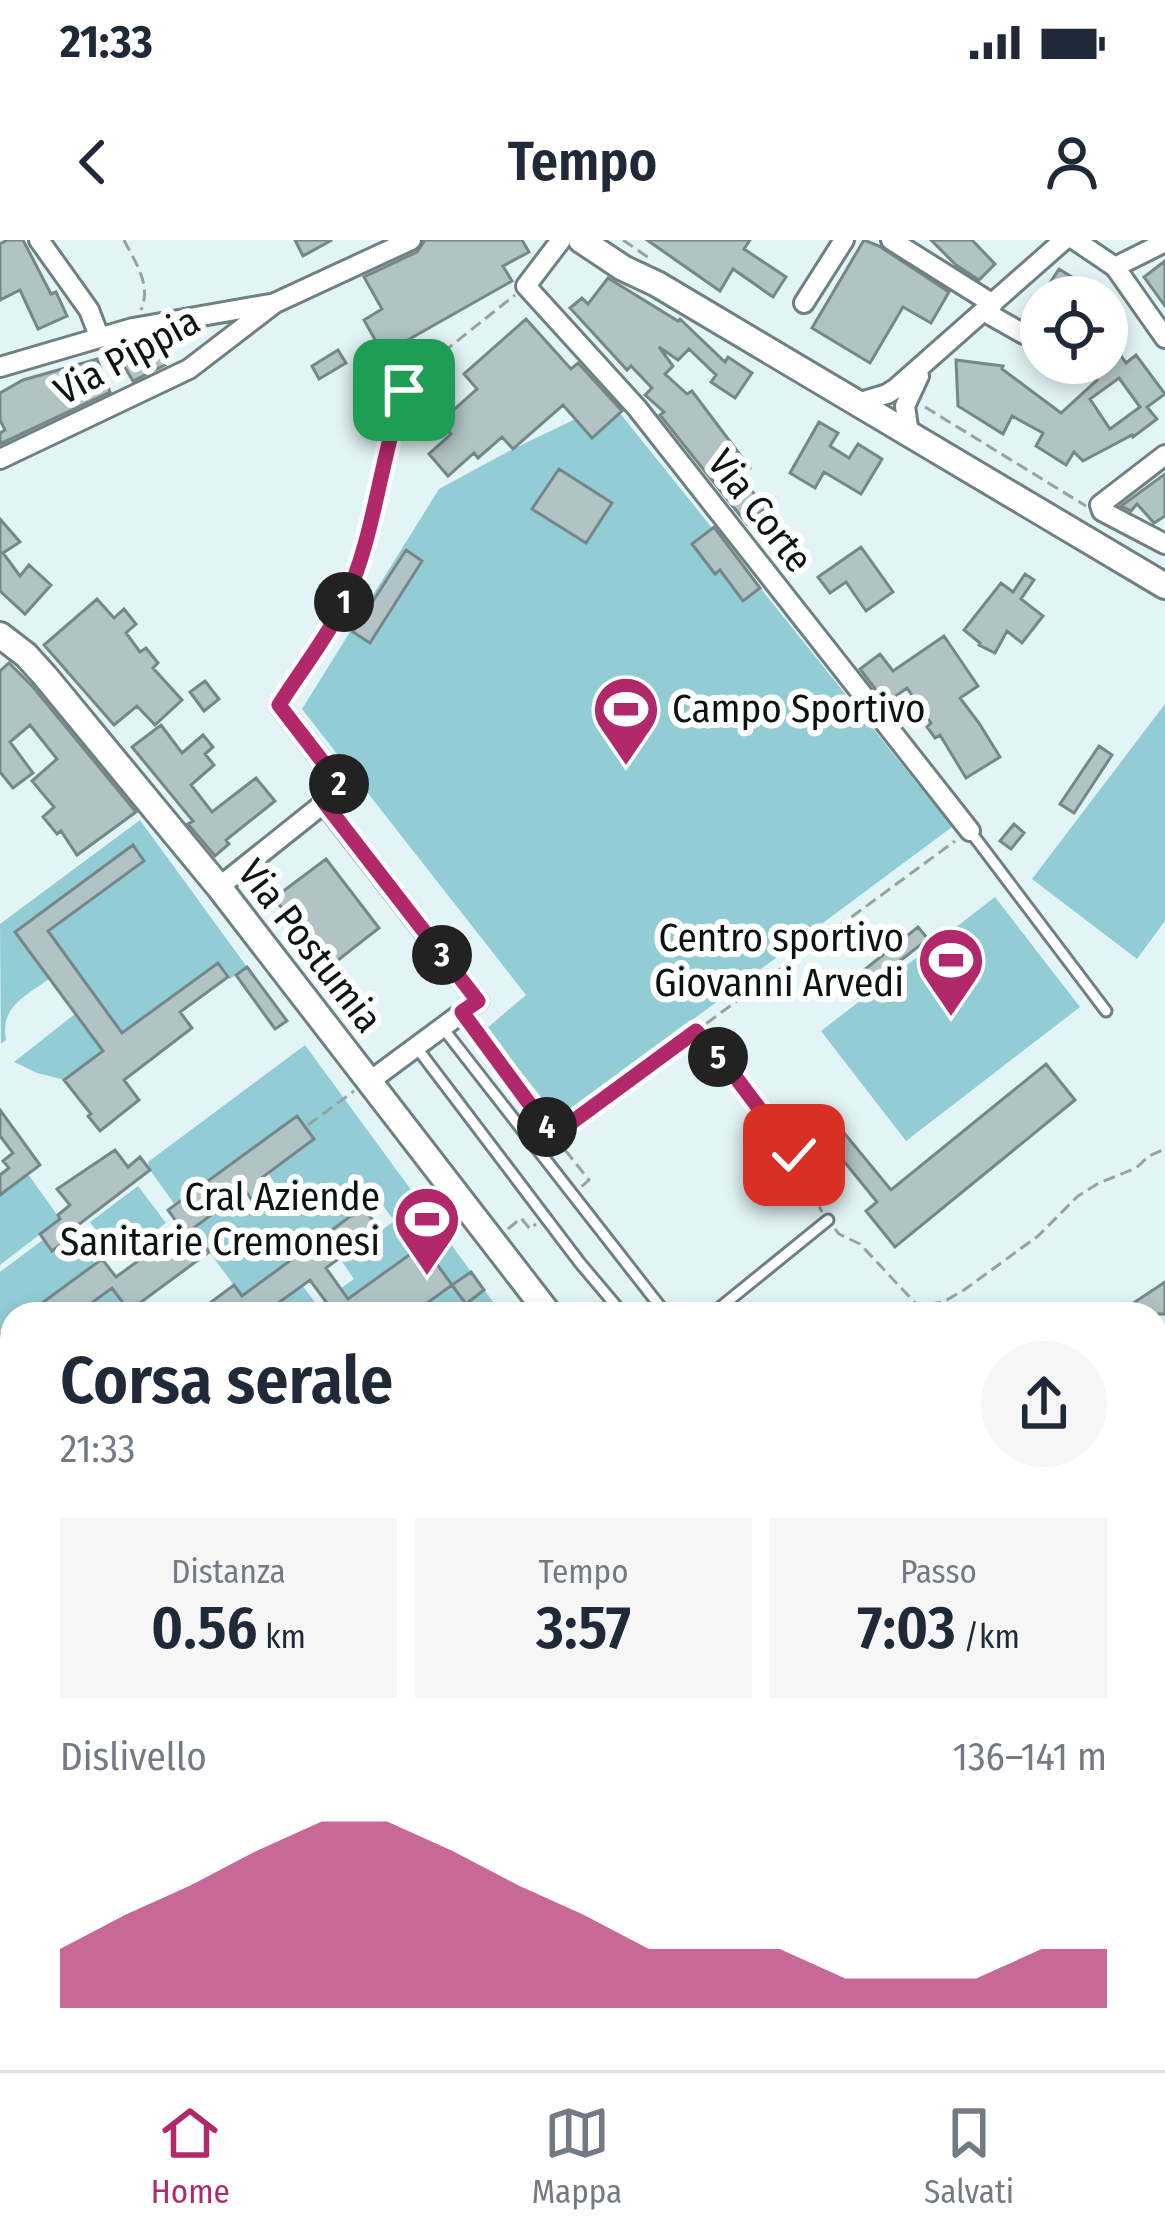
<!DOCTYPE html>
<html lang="it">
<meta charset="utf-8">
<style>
body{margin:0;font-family:"Fira Sans Condensed",sans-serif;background:#f6f6f7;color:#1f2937;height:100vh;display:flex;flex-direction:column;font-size:45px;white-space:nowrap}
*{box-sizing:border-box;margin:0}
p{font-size:39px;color:#747a83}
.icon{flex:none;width:66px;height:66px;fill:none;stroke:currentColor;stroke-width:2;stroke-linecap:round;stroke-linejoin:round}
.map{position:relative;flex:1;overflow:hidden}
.panel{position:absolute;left:0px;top:1062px;width:1167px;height:768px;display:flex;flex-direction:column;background:#fff;border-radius:36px 36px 0 0;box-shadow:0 6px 18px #0003}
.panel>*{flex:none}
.tools{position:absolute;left:1020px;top:36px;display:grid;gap:24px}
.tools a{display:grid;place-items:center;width:108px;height:108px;border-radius:50%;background:#fff;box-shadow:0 6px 18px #0003;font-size:60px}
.pin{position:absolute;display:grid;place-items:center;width:102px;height:102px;color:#fff;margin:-51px;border-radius:24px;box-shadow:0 6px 18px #0006}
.km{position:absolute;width:60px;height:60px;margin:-30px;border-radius:50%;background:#222;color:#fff;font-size:33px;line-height:60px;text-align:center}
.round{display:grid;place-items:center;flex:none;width:126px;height:126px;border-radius:63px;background:#f6f6f7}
.overview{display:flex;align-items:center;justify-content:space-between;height:204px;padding:0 60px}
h1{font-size:66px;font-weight:600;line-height:90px}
.metrics{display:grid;grid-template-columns:repeat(3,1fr);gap:18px;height:204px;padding:12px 60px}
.metrics div{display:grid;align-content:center;border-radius:0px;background:#f6f6f7;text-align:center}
.metrics b{font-size:60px;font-weight:600}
.metrics small{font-size:33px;font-weight:400}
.metrics p{font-size:33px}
.chart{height:336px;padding:24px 60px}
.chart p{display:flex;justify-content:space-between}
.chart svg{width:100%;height:216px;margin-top:12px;fill:#b1296a;opacity:.7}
.status{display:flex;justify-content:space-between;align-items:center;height:84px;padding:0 60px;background:#fff;direction:ltr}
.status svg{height:33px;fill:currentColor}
header{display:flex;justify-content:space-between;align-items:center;height:156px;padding:0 60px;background:#fff;font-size:54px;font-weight:600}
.dock{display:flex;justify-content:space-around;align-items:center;height:168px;border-top:3px solid #e0e1e3;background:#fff;font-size:33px;color:#747a83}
.dock a{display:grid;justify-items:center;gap:6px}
.dock .current{color:#b1296a}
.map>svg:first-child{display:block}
.green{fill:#92cdd5}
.building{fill:#b1c3c5;stroke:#768789;stroke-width:3;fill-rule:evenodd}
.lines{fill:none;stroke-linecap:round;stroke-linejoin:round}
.lane-casing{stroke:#6f8082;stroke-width:15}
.street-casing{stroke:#6f8082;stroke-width:24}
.secondary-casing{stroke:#6f8082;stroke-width:30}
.path{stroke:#95a3a5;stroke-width:3;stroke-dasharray:12 6;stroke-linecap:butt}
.lane{stroke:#fff;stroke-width:9}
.street{stroke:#fff;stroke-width:18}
.secondary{stroke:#fff;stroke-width:24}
.route-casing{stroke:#fff;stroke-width:24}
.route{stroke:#b1296a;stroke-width:15}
.labels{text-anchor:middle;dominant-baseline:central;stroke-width:12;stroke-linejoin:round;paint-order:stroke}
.street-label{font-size:39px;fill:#0c1313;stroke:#fff}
.poi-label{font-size:39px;fill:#0c1313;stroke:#fff;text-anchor:end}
</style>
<div class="status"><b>21:33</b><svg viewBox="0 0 49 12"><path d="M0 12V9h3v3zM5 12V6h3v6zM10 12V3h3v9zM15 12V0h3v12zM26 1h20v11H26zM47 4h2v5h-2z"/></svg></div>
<header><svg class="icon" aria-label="back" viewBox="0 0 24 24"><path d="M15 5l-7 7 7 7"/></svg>Tempo<svg class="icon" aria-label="person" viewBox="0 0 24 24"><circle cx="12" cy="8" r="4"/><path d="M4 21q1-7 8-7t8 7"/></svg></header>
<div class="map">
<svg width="1165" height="1830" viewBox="0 0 1165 1830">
<rect width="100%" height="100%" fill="#e2f4f6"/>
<path class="green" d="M611 162 952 587 559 879 486 789 526 755 302 469 439 249 513 209Z
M1165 464V681L1137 719 1032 639Z
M140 580 247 727 230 739 217 724 122 793 48 691 144 622 132 606 16 691 49 739C26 756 0 766 6 800L1 804 0 684Z
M995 657 1080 767 906 901 821 791Z
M75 774 114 826 65 840 37 833 14 822Z
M305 805 502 1074H264L302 1045 317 1065 354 1039 341 1020 394 981 382 964 368 974 362 967 242 1056 192 989 238 955 254 975 282 954 268 933 314 899 297 876 175 965 150 930 148 922Z
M28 934 60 979 0 1025V949L4 953Z
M138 946 166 983 118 1019 90 982Z
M73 995 95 1024 27 1074H12V1085L0 1094V1032L44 999 52 1010Z
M112 1048 131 1074H76Z
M12 1236V1455L0 1439V1241Z"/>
<path class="building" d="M7 0H23L51 54 56 52 67 76 38 89 20 50 0 60V4Z
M295 0H332L303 16Z
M425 0H522L529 12 503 26 512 41 383 114 364 80 382 69 364 37 417 12Z
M647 0H750L744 9 786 37 773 57 733 29 720 51Z
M864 0 879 6 949 52 931 83 903 67 870 123 812 88Z
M931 0H972L995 24 979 40 956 25Z
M1165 21V66L1144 37Z
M1059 29 1088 47 1081 57H1041V87L1027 78Z
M608 38 678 81 680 79 725 122 728 117 752 133 735 158 711 142 716 135 689 109 678 120 659 107 673 126 665 134 687 154 692 151 750 228 739 236 766 268 747 284 660 175 664 172 645 155 652 148 631 126 627 130 570 68 582 58 588 64Z
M526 79 571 129 578 123 622 171 592 198 563 165 513 209 502 197 478 218 474 213 448 236 429 214 451 194 440 182 477 149 464 134Z
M160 100 168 116 161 119 165 125 133 141 113 108Z
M338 110 346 123 319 139 312 126Z
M1120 114 1126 123 1136 115 1165 154 1147 167 1157 179 1133 197 1132 195 1083 221 1074 212 1066 225 1036 206 1043 193 1012 176 1003 194 958 166 956 120 1003 126 1002 129 1061 173 1097 140 1093 135ZM1119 138 1140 167 1110 189 1090 159Z
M97 119 110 152 0 204V193L5 190 0 180V153L23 140Z
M819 182 838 193 830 206 849 218 858 204 882 219 861 254 824 232 815 248 790 233Z
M559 229 612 263 586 303 532 269Z
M1165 234V276L1154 283 1137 264 1131 271 1121 266Z
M0 279 20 302 3 313 20 336 29 325 51 345 25 374 0 351Z
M714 287 760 348 743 361 720 330 715 334 692 304Z
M861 307 893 352 866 371 846 342 830 353 818 337Z
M406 310 422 321 370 403 353 392Z
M1025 334 1034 340 1021 359 1043 376 1022 403 1007 391 995 413 979 405 980 403 964 390 1001 343 1013 352Z
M97 359 114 378 124 369 136 384 126 393 140 412 146 408 158 423 153 428 182 460 155 485 137 466 114 485 44 405Z
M944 396 978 446 960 458 979 483 1000 517 966 538 940 495 935 498 927 487 931 483 907 448 886 463 860 429 880 414 893 431Z
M9 423 33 447 136 572 77 615 61 591 57 594 43 577 54 567 32 541 57 519 30 485 10 502 33 533 13 548 0 532V431Z
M205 441 219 459 204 471 190 452Z
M161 485 182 513 203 495 213 507 205 514 214 525 191 545 212 572 256 538 275 561 226 600 229 604 215 616 188 584 193 581 132 507Z
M1099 506 1112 515 1074 573 1060 564Z
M1014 584 1024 593 1011 609 1000 601Z
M133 605 144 621 48 691 122 793 218 723 228 737 180 772 192 788 124 840 139 860 100 891 88 876 91 874 64 840 103 811 15 692Z
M326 619 379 688 328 728 274 658Z
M918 687 928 699 873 742 864 730Z
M247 727 287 781 275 789 236 735Z
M1046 824 1075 860 895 1007 866 971 877 962 808 877 822 866 891 950Z
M0 870 40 925 0 955V935L9 928 3 921 13 913 0 896Z
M297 876 314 899 260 939 274 957 258 969 245 950 192 989 209 1012 129 1071 112 1048 76 1074H27L102 1019 116 1037 172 996 182 989 168 970Z
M115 910 128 927 140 917 150 930 78 985 81 989 52 1011 40 994 60 979 58 975 70 965 57 949Z
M363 967 379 989 326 1028 348 1059 423 1005 452 1045 412 1074H335L310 1040 263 1074H195L234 1045 242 1056Z
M471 1032 484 1050 466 1064 452 1045Z
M1165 1042V1074H1117Z
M12 1085V1121L0 1130V1094Z
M0 1159 12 1175V1185L0 1194Z
M0 1452 12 1470V1523L0 1507Z
M0 1584 12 1612V1683L0 1688Z
M12 1706V1791L0 1797V1713Z
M29 1818H60L68 1830H23L21 1823Z
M114 1818H161L165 1830H118Z
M206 1818H250L243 1830H228Z
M357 1818H387L378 1830H348Z
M521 1818H570L578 1830H529Z
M708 1818H744L753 1830H717Z
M775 1818H817L802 1830H760Z
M874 1818H888L896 1830H856Z
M1062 1818H1091L1105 1830H1076Z"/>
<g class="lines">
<defs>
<path id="lane" d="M970 591 1106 771
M442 787 666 1074
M417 808 580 1023 623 1074
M712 1074 828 980"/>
<path id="street" d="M39 0 89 70 99 96
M561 0 526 46 637 168 970 591
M891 0 993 64
M1075 0 1115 27 1165 98
M1115 27 1165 2
M804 63 844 0
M985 72 1024 94
M0 127 133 88 270 64
M857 163 887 154 895 149 1064 0
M909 194 905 166 919 136
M1165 215 1100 265 1102 271 1165 304
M0 219 189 129 275 63 411 0
M324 563 478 761 370 841
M219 647 343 548 279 465
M1155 1226 1165 1221
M1155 1424 1165 1438
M0 1548 12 1576
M1155 1585 1165 1578
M1155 1647 1165 1640
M0 1815 10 1830
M177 1818 196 1830
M497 1818 506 1830
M976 1818 984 1830
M292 1830 308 1818
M471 1830 482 1818
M646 1830 661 1818
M921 1830 936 1818"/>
<path id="secondary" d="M581 0 623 28 657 44 1165 346
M0 395 26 415 45 436 219 647 549 1074
M1155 1795 1165 1800
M1144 1818 1157 1830"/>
</defs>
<use href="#lane" class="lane-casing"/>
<use href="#street" class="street-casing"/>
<use href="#secondary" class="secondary-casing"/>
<path class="path" d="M124 0C135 22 152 45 141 70
M623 0 649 18
M925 167 1086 266
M289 449 343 364 373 276 389 192 404 150 437 117 515 55
M474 788 553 896 955 601
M696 791C735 837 778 883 808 937 814 948 816 961 822 972
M308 885 354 851
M554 896 589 940 580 948
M394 980 402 975 406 980 436 958
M508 989 521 978 530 989 536 984
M835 989 839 994 860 1004 918 1066 943 1062 964 1050 1038 996 1078 956 1099 943 1136 928 1149 916 1165 909"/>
<use href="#lane" class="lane"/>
<use href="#street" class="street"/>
<use href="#secondary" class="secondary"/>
</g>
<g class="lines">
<defs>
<path id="route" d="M404 150C380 219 375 296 344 363 328 396 299 433 279 465L343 548 324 562 478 761 462 772 553 896 696 791 728 827 794 915"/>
</defs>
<use href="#route" class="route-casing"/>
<use href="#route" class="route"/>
</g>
<defs>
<symbol id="stadium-pin" viewBox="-11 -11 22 30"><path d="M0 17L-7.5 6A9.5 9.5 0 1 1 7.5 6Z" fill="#b1296a" stroke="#fff"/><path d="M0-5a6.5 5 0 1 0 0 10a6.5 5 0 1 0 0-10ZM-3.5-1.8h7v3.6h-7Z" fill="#fff"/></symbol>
</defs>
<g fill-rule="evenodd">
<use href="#stadium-pin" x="588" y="431" width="76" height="104"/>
<use href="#stadium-pin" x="913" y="682" width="76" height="104"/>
<use href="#stadium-pin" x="389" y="941" width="76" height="104"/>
</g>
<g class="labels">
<g class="street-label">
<text transform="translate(127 116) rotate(-29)">Via Pippia</text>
<text transform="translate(760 271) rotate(52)">Via Corte</text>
<text transform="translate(310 706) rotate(52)">Via Postumia</text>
</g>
<g class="poi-label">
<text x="672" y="469" text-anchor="start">Campo Sportivo</text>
<text x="904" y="698">Centro sportivo<tspan x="904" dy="45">Giovanni Arvedi</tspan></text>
<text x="380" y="957">Cral Aziende<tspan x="380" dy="45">Sanitarie Cremonesi</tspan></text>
</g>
</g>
</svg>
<div class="tools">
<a><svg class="icon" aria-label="locate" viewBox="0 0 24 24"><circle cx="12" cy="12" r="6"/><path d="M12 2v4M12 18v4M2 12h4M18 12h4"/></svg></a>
</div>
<div class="pin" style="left:404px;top:150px;background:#1e9e55"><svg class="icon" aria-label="arrive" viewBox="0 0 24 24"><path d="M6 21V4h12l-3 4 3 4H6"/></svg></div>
<div class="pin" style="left:794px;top:915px;background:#d93025"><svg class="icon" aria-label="check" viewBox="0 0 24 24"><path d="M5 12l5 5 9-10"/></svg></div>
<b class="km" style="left:344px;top:362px">1</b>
<b class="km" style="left:339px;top:544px">2</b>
<b class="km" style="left:442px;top:715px">3</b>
<b class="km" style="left:547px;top:887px">4</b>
<b class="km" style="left:718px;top:817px">5</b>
<section class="panel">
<div class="overview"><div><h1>Corsa serale</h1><p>21:33</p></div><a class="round"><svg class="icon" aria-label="share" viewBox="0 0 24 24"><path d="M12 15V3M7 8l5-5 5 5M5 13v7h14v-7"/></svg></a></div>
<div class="metrics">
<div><p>Distanza</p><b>0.56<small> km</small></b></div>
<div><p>Tempo</p><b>3:57</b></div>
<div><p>Passo</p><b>7:03<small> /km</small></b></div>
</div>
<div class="chart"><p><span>Dislivello</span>136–141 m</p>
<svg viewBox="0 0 160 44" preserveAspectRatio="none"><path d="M0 44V32L10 25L20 19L30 12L40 6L50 6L60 12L70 19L80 25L90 32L100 32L110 32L120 38L130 38L140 38L150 32L160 32V44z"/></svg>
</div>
</section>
</div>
<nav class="dock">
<a class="current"><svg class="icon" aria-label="home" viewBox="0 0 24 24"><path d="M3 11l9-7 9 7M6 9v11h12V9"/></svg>Home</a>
<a><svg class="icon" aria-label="map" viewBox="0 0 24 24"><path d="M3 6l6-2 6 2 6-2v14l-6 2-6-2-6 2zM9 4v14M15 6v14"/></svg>Mappa</a>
<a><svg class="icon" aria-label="saved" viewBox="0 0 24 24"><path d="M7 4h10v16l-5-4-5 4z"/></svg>Salvati</a>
</nav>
